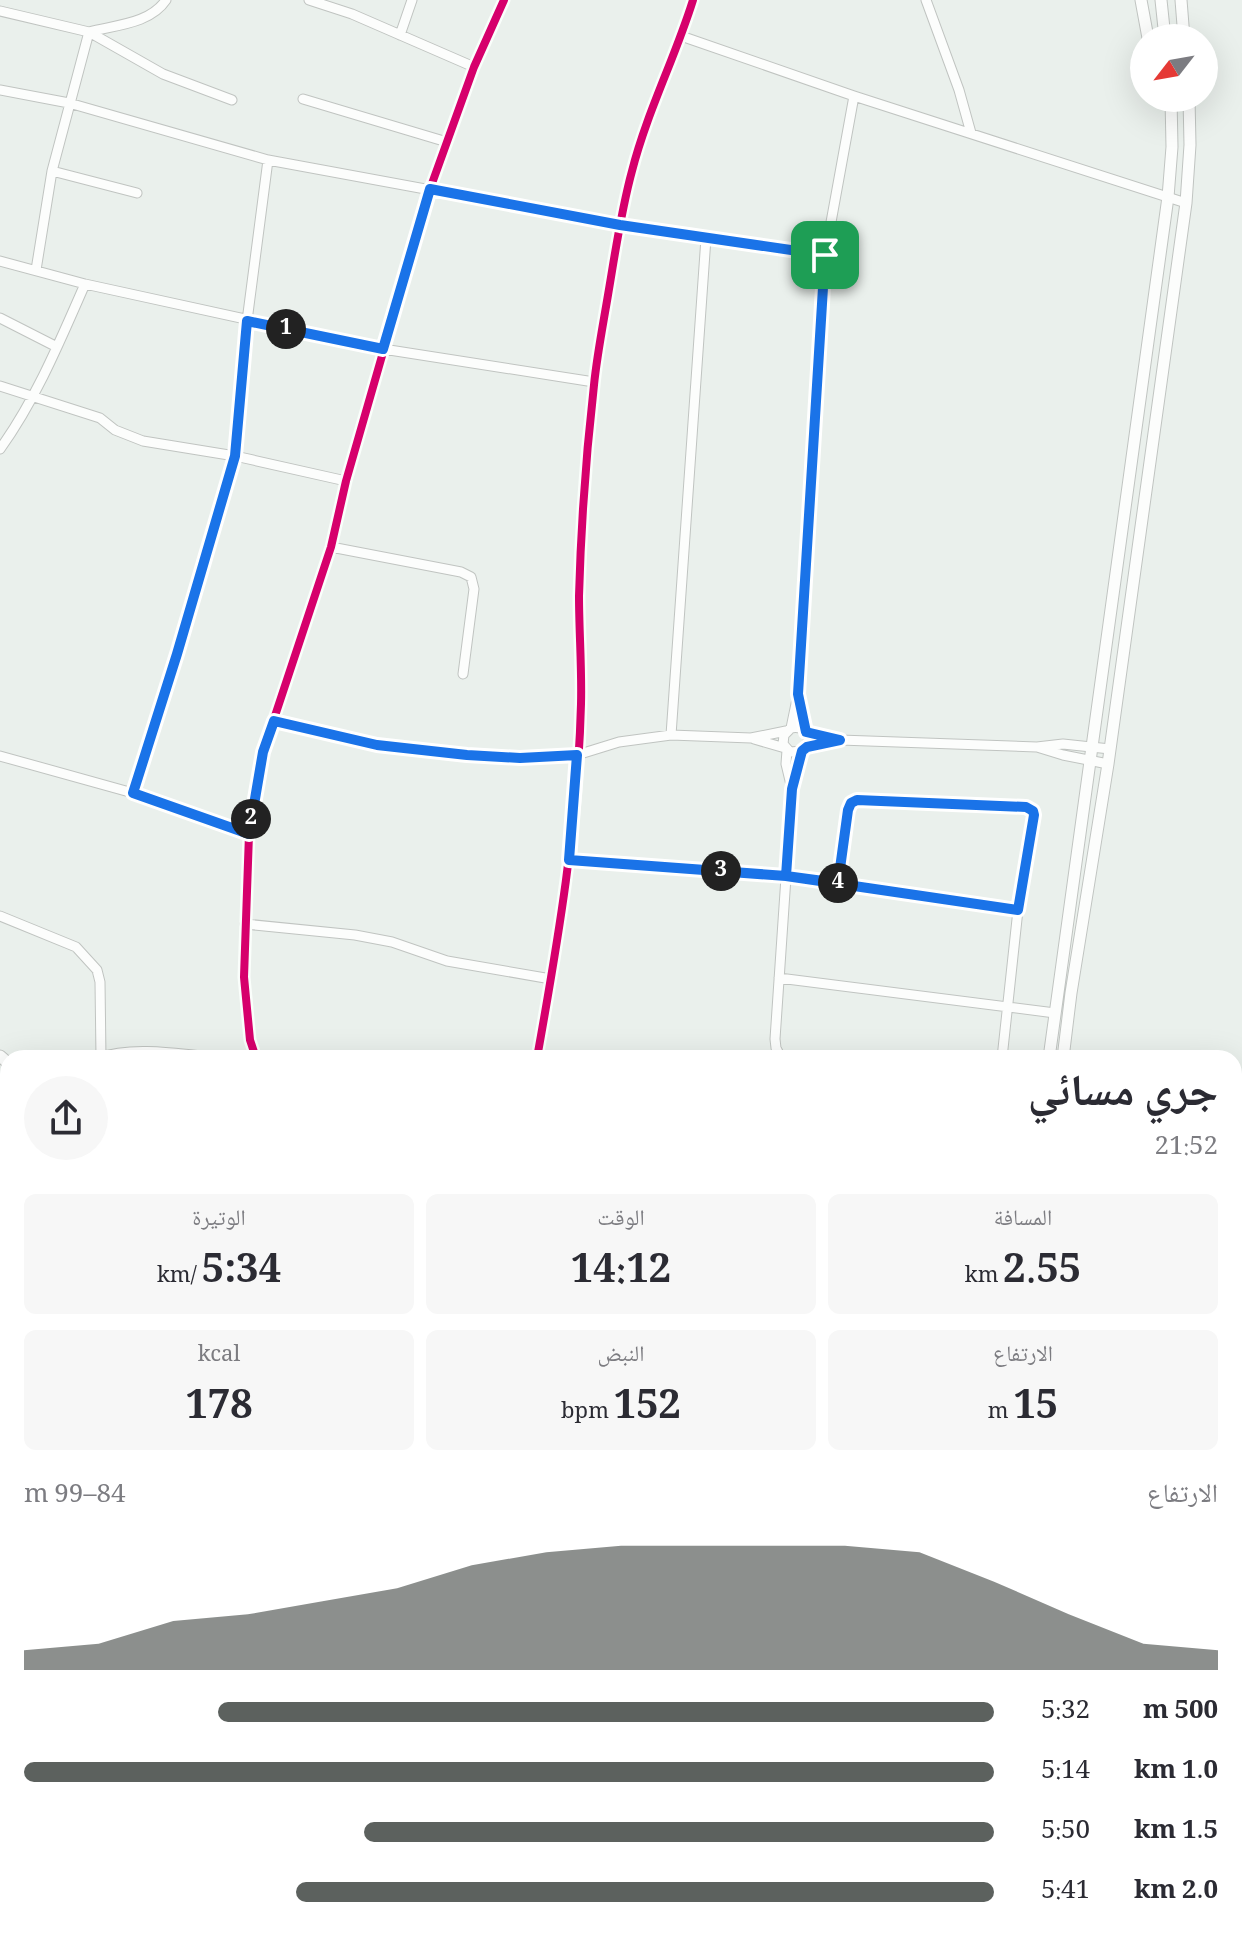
<!DOCTYPE html>
<html lang="ar">
<meta charset="utf-8">
<style>
body{margin:0;font-family:Georgia,"Noto Naskh Arabic",serif;background:#f7f7f7;color:#2b2b33;direction:rtl;height:100vh;display:flex;flex-direction:column;font-size:30px;white-space:nowrap}
*{box-sizing:border-box;margin:0}
p{font-size:26px;color:#7c7c81}
.icon{flex:none;width:44px;height:44px;fill:none;stroke:currentColor;stroke-width:2;stroke-linecap:round;stroke-linejoin:round}
.map{position:relative;flex:1;overflow:hidden;direction:ltr}
.details{position:absolute;left:0px;top:1050px;width:1242px;height:890px;display:flex;flex-direction:column;background:#fff;border-radius:24px 24px 0 0;box-shadow:0 8px 32px #0002;direction:rtl}
.details>*{flex:none}
.needle{width:52px;rotate:239deg}
.buttons{position:absolute;left:1130px;top:24px;display:grid;gap:16px}
.buttons a{display:grid;place-items:center;width:88px;height:88px;border-radius:50%;background:#fff;box-shadow:0 8px 32px #0002;font-size:40px}
.pin{position:absolute;display:grid;place-items:center;width:68px;height:68px;color:#fff;margin:-34px;border-radius:16px;box-shadow:0 4px 12px #0006}
.km{position:absolute;width:40px;height:40px;margin:-20px;border-radius:50%;background:#222;color:#fff;font-size:22px;line-height:40px;text-align:center}
.round{display:grid;place-items:center;flex:none;width:84px;height:84px;border-radius:42px;background:#f7f7f7}
.summary{display:flex;align-items:center;justify-content:space-between;height:136px;padding:0 24px}
h1{font-size:44px;font-weight:700;line-height:60px}
.stats{display:grid;grid-template-columns:repeat(3,1fr);gap:12px;height:136px;padding:8px 24px}
.stats div{display:grid;align-content:center;border-radius:12px;background:#f7f7f7;text-align:center}
.stats b{font-size:40px;font-weight:700}
.stats small{font-size:22px;font-weight:400}
.stats p{font-size:22px}
.chart{height:224px;padding:16px 24px}
.chart p{display:flex;justify-content:space-between}
.chart svg{width:100%;height:144px;margin-top:8px;fill:#5c615e;opacity:.7}
ul{padding:0 24px;list-style:none;font-size:26px}
li{display:grid;grid-template-columns:128px 96px 1fr;align-items:center;height:60px}
li i{height:20px;border-radius:10px;background:#5c615e}
.map>svg:first-child{display:block}
.lines{fill:none;stroke-linecap:round;stroke-linejoin:round}
.minor-casing{stroke:#c0c4c1;stroke-width:11}
.major-casing{stroke:#c0c4c1;stroke-width:13}
.minor{stroke:#fcfdfc;stroke-width:9}
.major{stroke:#fcfdfc;stroke-width:11}
.cycleway-casing{stroke:#fafefb;stroke-width:13}
.cycleway{stroke:#d6006c;stroke-width:8}
.route-casing{stroke:#fff;stroke-width:16}
.route{stroke:#1a73e8;stroke-width:10}
</style>
<div class="map">
<svg width="1242" height="1939" viewBox="0 0 1242 1939">
<rect width="100%" height="100%" fill="#eaf0ec"/>
<g class="lines">
<defs>
<path id="minor" d="M309 0 352 14 474 67
M926 0 959 90 971 133
M0 11 89 32 52 171 36 270
M89 32 163 74 232 100
M89 32C115 25 150 24 166 0
M400 35 412 0
M681 36 854 96 1186 203
M0 90 69 103 268 160 620 225 825 255
M303 99 447 142
M52 171 137 193
M0 261 85 284 383 349 594 382
M0 318 57 347
M0 386 100 418 115 430 143 441 235 456 346 481
M0 449C36 399 60 341 85 284
M331 547 461 572 471 577 474 589 463 674
M799 701 804 730
M274 721 377 745 467 755 520 758 577 755 619 742 671 735 751 738 786 731
M791 728 798 694 825 255 854 96
M807 733 840 740 1037 747 1063 744 1110 749
M671 735 706 238
M754 739 785 748
M807 747 836 741
M1037 747 1063 755 1108 764
M787 750 786 764 792 789
M0 756 133 793 249 834
M133 793 177 654 235 456 247 321 268 160
M569 860 786 876 1018 910
M838 883 848 810 851 803 854 801 1026 807 1033 811 1034 815 1018 910 1002 1058
M0 916 76 947 97 970 100 982 101 1057
M245 924 355 935 392 942 447 961 551 979
M779 978 1055 1013
M99 1058C133 1045 186 1055 222 1058
M256 1058 250 1040 244 977 249 834 263 752 331 547 346 481 430 189 474 67 504 0
M537 1058C558 941 578 823 581 704 582 668 579 632 579 596 581 525 586 455 594 385 597 355 603 325 608 295 615 254 621 211 632 171 647 112 675 58 693 0
M781 1058 776 1048 775 1039 792 789 802 751C815 740 806 725 791 728L784 735 783 744 790 752 802 751
M0 1485 8 1442
M0 1613 8 1615
M0 1672 8 1671
M1234 1799 1242 1801
M0 1822 8 1811
M0 1856 8 1863
M1234 1880 1242 1882
M79 1932 83 1939
M287 1932 289 1939
M525 1932 529 1939
M90 1939 91 1932
M196 1939V1932
M354 1939 365 1932
M1166 1939 1169 1937 1176 1939"/>
<path id="major" d="M1141 0 1148 38
M1161 0 1165 38
M1181 0 1184 38
M0 1056 8 1063
M1049 1058 1168 197 1172 147 1171 98
M1063 1058 1071 993 1108 764 1186 203 1190 145 1189 98
M1234 1466 1242 1464
M1234 1485 1242 1483
M739 1932 743 1939
M760 1932 764 1939
M775 1932 782 1939
M822 1939 834 1932
M943 1939 944 1932"/>
</defs>
<use href="#minor" class="minor-casing"/>
<use href="#major" class="major-casing"/>
<use href="#minor" class="minor"/>
<use href="#major" class="major"/>
<defs>
<path id="cycleway" d="M256 1058 250 1040 244 977 249 834 263 752 331 547 346 481 430 189 474 67 504 0
M537 1058C558 941 578 823 581 704 582 668 579 632 579 596 581 525 586 455 594 385 597 355 603 325 608 295 615 254 621 211 632 171 647 112 675 58 693 0"/>
</defs>
<use href="#cycleway" class="cycleway-casing"/>
<use href="#cycleway" class="cycleway"/>
</g>
<g class="lines">
<defs>
<path id="route" d="M825 255 620 225 430 189 383 349 247 321 235 456 177 654 133 793 249 834 263 752 274 721 377 745 467 755 520 758 577 755 569 860 786 876 1018 910 1034 815 1033 811 1026 807 857 800 851 803 848 810 838 883 786 876 792 789 802 751 807 747 840 740 806 732 798 694 825 255"/>
</defs>
<use href="#route" class="route-casing"/>
<use href="#route" class="route"/>
</g>
</svg>
<div class="buttons">
<a><svg class="needle" viewBox="-14 -14 28 28"><path d="M0-13l5 13h-10z" fill="#e53935"/><path d="M0 13l5-13h-10z" fill="#7c7c81"/></svg></a>
</div>
<div class="pin" style="left:825px;top:255px;background:#1e9e55"><svg class="icon" aria-label="arrive" viewBox="0 0 24 24"><path d="M6 21V4h12l-3 4 3 4H6"/></svg></div>
<b class="km" style="left:286px;top:329px">1</b>
<b class="km" style="left:251px;top:819px">2</b>
<b class="km" style="left:721px;top:871px">3</b>
<b class="km" style="left:838px;top:883px">4</b>
<section class="details">
<div class="summary"><div><h1>جري مسائي</h1><p>21:52</p></div><a class="round"><svg class="icon" aria-label="share" viewBox="0 0 24 24"><path d="M12 15V3M7 8l5-5 5 5M5 13v7h14v-7"/></svg></a></div>
<div class="stats">
<div><p>المسافة</p><b>2.55<small> km</small></b></div>
<div><p>الوقت</p><b>14:12</b></div>
<div><p>الوتيرة</p><b>5:34<small> /km</small></b></div>
</div>
<div class="stats">
<div><p>الارتفاع</p><b>15<small> m</small></b></div>
<div><p>النبض</p><b>152<small> bpm</small></b></div>
<div><p>kcal</p><b>178</b></div>
</div>
<div class="chart"><p><span>الارتفاع</span>84–99 m</p>
<svg viewBox="0 0 160 44" preserveAspectRatio="none"><path d="M0 44V38L10 36L20 29L30 27L40 23L50 19L60 12L70 8L80 6L90 6L100 6L110 6L120 8L130 17L140 27L150 36L160 38V44z"/></svg>
</div>
<ul>
<li><b>500 m</b>5:32<i style="width:80%"></i></li>
<li><b>1.0 km</b>5:14<i style="width:100%"></i></li>
<li><b>1.5 km</b>5:50<i style="width:65%"></i></li>
<li><b>2.0 km</b>5:41<i style="width:72%"></i></li>
</ul>
</section>
</div>
